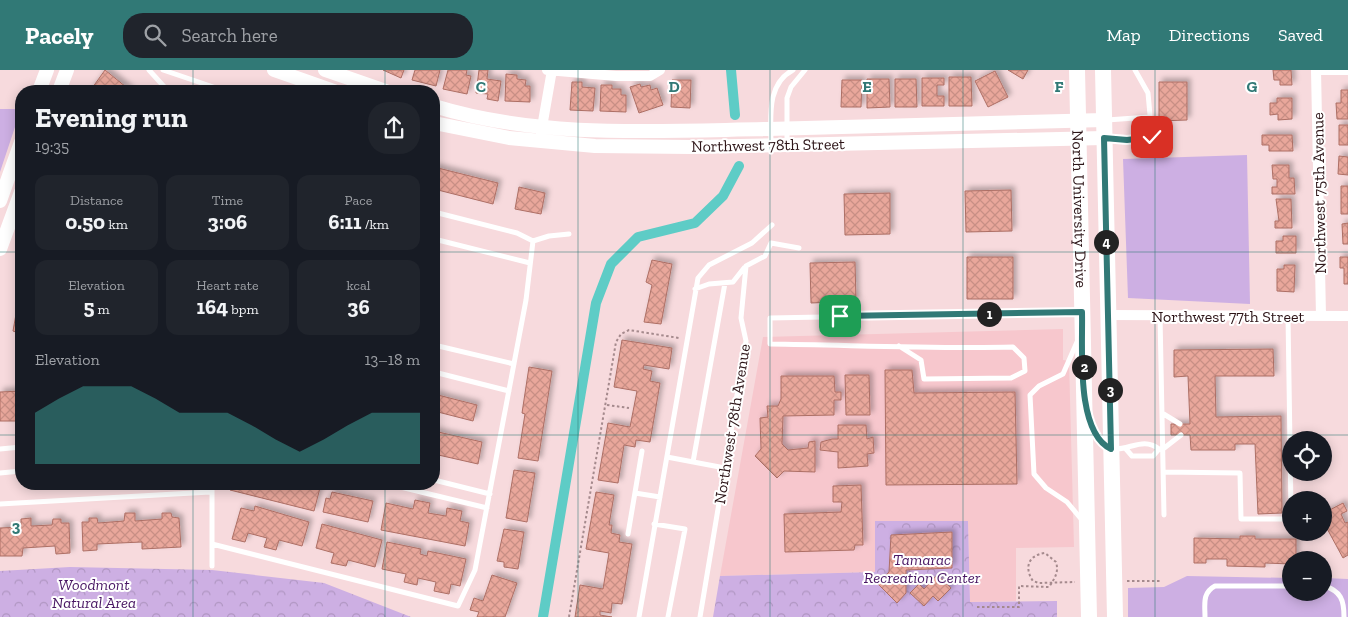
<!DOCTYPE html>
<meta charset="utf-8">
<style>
body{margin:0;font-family:"Zilla Slab",serif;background:#20242c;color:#f1f3f6;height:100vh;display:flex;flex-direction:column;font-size:19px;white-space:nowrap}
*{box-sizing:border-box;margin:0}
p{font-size:16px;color:#9ea1a6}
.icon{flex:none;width:28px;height:28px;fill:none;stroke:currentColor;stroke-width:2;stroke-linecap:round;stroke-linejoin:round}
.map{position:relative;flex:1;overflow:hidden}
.details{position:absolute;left:15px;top:15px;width:425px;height:405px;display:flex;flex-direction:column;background:#171b24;border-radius:20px;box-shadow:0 2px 12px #0003}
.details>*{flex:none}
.tools{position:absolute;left:1282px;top:361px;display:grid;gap:10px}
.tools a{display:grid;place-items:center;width:50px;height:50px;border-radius:50%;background:#171b24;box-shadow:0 2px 12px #0003;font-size:25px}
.pin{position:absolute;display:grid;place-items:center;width:42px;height:42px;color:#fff;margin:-21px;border-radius:10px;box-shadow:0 2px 8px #0006}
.km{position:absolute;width:25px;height:25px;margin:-12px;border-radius:50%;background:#222;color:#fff;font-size:14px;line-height:25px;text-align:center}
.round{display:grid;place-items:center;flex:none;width:52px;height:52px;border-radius:20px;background:#20242c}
.summary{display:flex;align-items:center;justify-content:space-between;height:85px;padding:0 20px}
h1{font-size:28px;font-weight:700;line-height:38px}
.stats{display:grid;grid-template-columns:repeat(3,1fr);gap:8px;height:85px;padding:5px 20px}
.stats div{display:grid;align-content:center;border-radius:12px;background:#20242c;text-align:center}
.stats b{font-size:21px;font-weight:700}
.stats small{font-size:14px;font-weight:400}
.stats p{font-size:14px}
.chart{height:140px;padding:10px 20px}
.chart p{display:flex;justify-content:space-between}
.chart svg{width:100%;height:90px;margin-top:5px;fill:#317976;opacity:.7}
header{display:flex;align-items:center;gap:30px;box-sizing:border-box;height:70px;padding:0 25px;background:#317976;color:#fff}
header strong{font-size:24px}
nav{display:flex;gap:28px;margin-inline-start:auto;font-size:18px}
.search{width:350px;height:45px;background:#20242c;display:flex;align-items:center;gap:12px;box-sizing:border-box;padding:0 18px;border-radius:20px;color:#9ea1a6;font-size:19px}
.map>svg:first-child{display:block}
.built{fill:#f7c7cd}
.grass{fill:#cdafe3}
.forest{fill:url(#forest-crowns)}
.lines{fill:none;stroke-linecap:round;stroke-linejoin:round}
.canal{stroke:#5eccc6;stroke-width:10}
.building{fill:url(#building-cross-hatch);stroke:#ad6f65;filter:url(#shadow)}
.path{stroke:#a58a8d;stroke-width:2;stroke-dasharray:2.5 2.5;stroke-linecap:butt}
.lane{stroke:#fff;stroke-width:5}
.street{stroke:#fff;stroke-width:10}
.secondary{stroke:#fff;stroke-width:14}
.primary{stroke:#fff;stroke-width:16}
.route-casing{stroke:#fff;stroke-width:10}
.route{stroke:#317976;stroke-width:6}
.grid{fill:none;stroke:#317976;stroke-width:1;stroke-opacity:0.55}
.labels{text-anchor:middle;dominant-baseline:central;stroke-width:4;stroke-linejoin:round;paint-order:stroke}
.street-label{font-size:16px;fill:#2d1518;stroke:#fff}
.park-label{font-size:16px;font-style:italic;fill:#481663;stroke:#fff}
.grid-label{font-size:16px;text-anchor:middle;font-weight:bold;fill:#317976;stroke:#fff;stroke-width:4;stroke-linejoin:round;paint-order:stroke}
</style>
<header>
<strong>Pacely</strong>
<div class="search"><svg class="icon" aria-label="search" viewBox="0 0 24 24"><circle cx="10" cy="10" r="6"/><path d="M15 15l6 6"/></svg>Search here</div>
<nav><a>Map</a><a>Directions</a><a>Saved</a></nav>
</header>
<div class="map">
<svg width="1348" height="547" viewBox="0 0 1348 547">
<defs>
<pattern id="forest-crowns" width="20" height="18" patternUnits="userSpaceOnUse" patternTransform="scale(1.25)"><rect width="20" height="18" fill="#cdafe3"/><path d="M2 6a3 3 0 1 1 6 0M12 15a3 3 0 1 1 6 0" fill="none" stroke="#b096c2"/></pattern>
<pattern id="building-cross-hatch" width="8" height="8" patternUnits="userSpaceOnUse" patternTransform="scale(1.25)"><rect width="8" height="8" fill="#e9a79b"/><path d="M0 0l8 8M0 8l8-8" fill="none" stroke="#c88f85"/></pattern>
<filter id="shadow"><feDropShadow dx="3.5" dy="-3.5" stdDeviation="2.5" flood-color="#0004"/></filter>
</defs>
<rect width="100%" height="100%" fill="#f7dadd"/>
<path class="built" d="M1063 259V290L1069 291 1074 477 1016 478V531L970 532 968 451 876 502 720 506 763 267Z"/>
<path class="grass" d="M0 39H21L0 102Z
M1247 85 1250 234 1128 228 1123 89Z
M1187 506 1291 508V522H1324V508L1348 509V547H1128V518L1164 517Z"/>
<path class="forest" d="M875 451H968L970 532 1057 531V547H713L720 506 875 502Z
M70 497 212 500 324 513 411 547H0V501Z"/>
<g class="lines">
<path class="canal" d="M731 0 735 45
M543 547 596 233 611 194 638 167 695 153 723 126 739 96"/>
</g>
<path class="building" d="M105 0 131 21H90Z
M383 0H404L401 8Z
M415 0H440L436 16 412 10Z
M448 0H467L466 5 471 6 467 24 443 19Z
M479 0H488L487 9 501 11 498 31 487 29 488 24 476 23Z
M1008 0H1028L1023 9Z
M1273 0H1291L1292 15H1280V10H1274Z
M995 1 1008 27 988 37 975 11Z
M506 4 517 5V9L526 10 525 16H530V32L505 31Z
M949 7H971L972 36H949Z
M922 8H944V15H937V26H944V36H922Z
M867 9H889L890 37 867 38Z
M895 9H916L917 37H895Z
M672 10H691L690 38 671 37Z
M842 10H862L861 37H841Z
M572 12H582V17L595 18 593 41 570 40Z
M1159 12H1187V50L1159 51Z
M640 14 641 17 650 15 651 20 657 18 663 35 639 43 630 17Z
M601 15H612V19H621V25H626V42L600 41Z
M1341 20H1348V49H1337L1336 33H1341Z
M1277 28H1292V49L1278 50V44L1270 45V33H1277Z
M1339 55H1348V75H1339Z
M1262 65H1292L1293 81H1269V75H1262Z
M1339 86 1348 87V105L1338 104Z
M1272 95H1289V108H1294L1295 124H1272V117H1277V109H1273Z
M434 97 498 113 493 134 434 119Z
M1341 116H1348V144H1341Z
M519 117 545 123 541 144 515 139Z
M1011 120 1012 161 966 162 965 121Z
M890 123V164L845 165 844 124Z
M1276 129H1291L1292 158H1275V151H1279Z
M1348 153V174H1343L1342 154Z
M1283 166H1296V183H1276V171H1283Z
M967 187H1013V229H967Z
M1340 187H1348V214H1344V198H1340Z
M652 190 672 194 661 254 644 252 652 215 646 212Z
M855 192 856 231 811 233 810 193Z
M1284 195H1295L1294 222 1277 221V199H1284Z
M19 227H21V264L13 261Z
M622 270 672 278 669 299 644 295 643 299 652 301 650 311 660 313 650 372 636 370 635 377 624 375 618 413 598 410 608 353 630 357 637 321 614 317Z
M1273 279 1274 306H1215L1216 347 1281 346 1282 443 1258 444 1255 374H1235V380H1191L1190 365H1171V354H1190L1188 306 1174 307V280Z
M529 297 552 301 538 391 518 388 525 344 522 343Z
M885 300H912L914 323 1015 322 1017 414 886 415Z
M845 305H869L870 345H846Z
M781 306H834L835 322H841V330H834V345L783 346 782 374 788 380 808 378 809 372 815 371V402L784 401 777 408 755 386 761 379 760 348 768 347 767 336H778L781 329Z
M21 321V351H0V322Z
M434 324 477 335 473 351 434 341Z
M838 355H866L867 369 873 367 874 383 867 384 868 396 838 398V382L820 380 821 372 832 369H838Z
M434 361 482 372 478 394 434 384Z
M514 400 535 403 527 452 506 448Z
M232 414 311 415 321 414 314 441 230 420Z
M861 415 863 475H855L854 480 785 482 784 444 841 442 842 432H833V416Z
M332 422 373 431 368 452 323 442 326 428 330 429Z
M596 422 614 425 609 455H612L611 463 620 465 619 472 632 474 622 534 612 533 611 543 600 541V545L612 547H575L580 515 603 519 609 483 586 479Z
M415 430 430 433 428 443 446 446 447 438 462 441 460 451 469 453 465 476 381 460 386 433 413 439Z
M1343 433 1347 441 1341 444 1345 453 1348 452V485L1343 488 1324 453V443Z
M255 436 309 452 302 476 279 470 276 480 264 477 267 468 248 463 245 472 232 469 241 438 254 441Z
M125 443H135V451L162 449V443H171L172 447 179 448 181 477 142 479V472L97 474V480L83 481 82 452H89V448H97L98 453 124 451Z
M31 448V456L52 455 53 449H61V453H69L70 483 56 484 55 476 23 478 22 486H0V458L21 457V449Z
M322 454 382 470 375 497 348 490 346 496 331 493 334 483 316 478Z
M504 459 524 462 518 499 504 497V492L497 491Z
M952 462V498L906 500V523L897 533 878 514 889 502 891 465Z
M1240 466H1255V469H1296V490H1291V494L1265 493V497L1227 496V489H1206V493H1194V468L1240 469Z
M387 472 421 479 420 484 427 486 428 481 466 489 460 516 451 514 449 524 434 521 436 512 418 508 417 515 404 512 406 504 382 499Z
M492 505 517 513 505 547H477L479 542 470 540 474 528 483 531Z
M937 505 951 518 938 531 933 526 924 536 910 523 919 514 924 519Z"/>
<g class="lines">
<path class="path" d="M607 335 629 338
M1127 511H1161
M977 537H1019V516L1049 517C1055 508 1059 502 1056 492L1045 483C1028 485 1024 498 1033 511L1039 513 1075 512
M569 547 616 272 621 264 629 260 679 268"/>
<path class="lane" d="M149 0 168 21
M163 0 225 21
M1107 50 1149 47
M1107 68 1152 67 1148 23 1135 0
M771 74C771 48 766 14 793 0
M787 74V28L791 17 805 0
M434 142 517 163 533 171
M434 169 530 193
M695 219 709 214 733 212 744 198
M1160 246 1164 445
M1077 272 1063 304 1039 316 1030 325 1034 404 1046 418 1067 432 1082 450
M434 275 514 294
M899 276 921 290 924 309 1011 308 1025 301 1024 288 1013 277C932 279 851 275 770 274V248L1079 242
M434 302 509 321
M1162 343 1180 354
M0 379 21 377
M1115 379C1131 379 1144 367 1159 379H1163L1181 365
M1126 379 1132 386H1153L1159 379
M667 387 725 398
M693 392 725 213
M1163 402 1240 403 1241 449H1283L1291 440 1288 246
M0 403 21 401
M434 410 490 424
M212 414V496
M388 414 487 438
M635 423 660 427
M0 434 210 422
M654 454 685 459 668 547
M628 464 642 381
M212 474 458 536 475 500 526 230 533 171 549 166 569 164
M1324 516C1341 521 1344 530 1344 547
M639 547 698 208 709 195 752 173 772 155
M700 547 746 271 741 248 746 196 765 186 771 173 799 178
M1205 547C1205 534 1202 523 1215 516H1291"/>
<path class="street" d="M547 0 616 6H650L660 0
M1316 0 1321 246
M1316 0H1348
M541 63 552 0
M1108 245 1348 246"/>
<path class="secondary" d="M274 0 334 21
M325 0 386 21
M39 21 47 0
M59 21 67 0
M434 36C541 69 657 61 768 59 880 56 992 53 1104 50
M434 53 509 68 595 76 691 77 1104 68
M0 131 21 72
M0 179 21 122"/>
<g class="primary">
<path id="s1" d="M1077 0 1089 547"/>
<path d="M1103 0 1115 547"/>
</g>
</g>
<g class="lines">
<defs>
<path id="route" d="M840 246 1082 242C1083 276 1075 362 1111 379L1104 68 1127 70 1152 67"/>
</defs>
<use href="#route" class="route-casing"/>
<use href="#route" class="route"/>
</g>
<path class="grid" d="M193 0V21M385 0V21M578 0V547M770 0V547M963 0V547M1155 0V547M0 182H21M434 182H1348M0 365H21M434 365H1348M193 414V547M385 414V547"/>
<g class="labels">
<g class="street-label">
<text transform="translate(768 75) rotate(-1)">Northwest 78th Street</text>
<text transform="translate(1319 123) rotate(-91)">Northwest 75th Avenue</text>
<text stroke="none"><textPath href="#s1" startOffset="139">North University Drive</textPath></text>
<text x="1228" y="246">Northwest 77th Street</text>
<text transform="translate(732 354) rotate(-81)">Northwest 78th Avenue</text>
</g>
<g class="park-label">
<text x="922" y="489">Tamarac<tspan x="922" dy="18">Recreation Center</tspan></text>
<text x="94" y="514">Woodmont<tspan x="94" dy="18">Natural Area</tspan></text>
</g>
</g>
<g class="grid-label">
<text x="481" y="22">C</text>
<text x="674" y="22">D</text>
<text x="867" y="22">E</text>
<text x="1059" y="22">F</text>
<text x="1252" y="22">G</text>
<text x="16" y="462">3</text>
</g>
</svg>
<div class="tools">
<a><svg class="icon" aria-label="locate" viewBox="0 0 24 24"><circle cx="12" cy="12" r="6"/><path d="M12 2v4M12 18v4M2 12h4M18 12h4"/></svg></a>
<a>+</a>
<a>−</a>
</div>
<div class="pin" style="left:840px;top:246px;background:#1e9e55"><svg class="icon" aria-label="arrive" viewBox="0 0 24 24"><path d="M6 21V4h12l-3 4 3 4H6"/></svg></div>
<div class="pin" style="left:1152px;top:67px;background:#d93025"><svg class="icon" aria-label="check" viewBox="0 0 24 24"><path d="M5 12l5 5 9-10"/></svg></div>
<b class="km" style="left:989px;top:244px">1</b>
<b class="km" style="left:1084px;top:297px">2</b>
<b class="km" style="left:1110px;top:320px">3</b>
<b class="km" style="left:1106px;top:172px">4</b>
<section class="details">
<div class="summary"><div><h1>Evening run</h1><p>19:35</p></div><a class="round"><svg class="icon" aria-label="share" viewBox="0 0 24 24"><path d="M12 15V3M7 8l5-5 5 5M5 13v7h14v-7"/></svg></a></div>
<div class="stats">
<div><p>Distance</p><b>0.50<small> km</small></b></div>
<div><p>Time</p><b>3:06</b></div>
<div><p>Pace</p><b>6:11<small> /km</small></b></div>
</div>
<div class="stats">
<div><p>Elevation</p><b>5<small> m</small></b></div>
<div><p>Heart rate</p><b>164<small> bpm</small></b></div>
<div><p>kcal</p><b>36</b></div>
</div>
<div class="chart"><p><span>Elevation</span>13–18 m</p>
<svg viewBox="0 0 160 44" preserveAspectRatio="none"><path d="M0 44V19L10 12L20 6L30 6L40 6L50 12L60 19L70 19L80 19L90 25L100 32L110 38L120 32L130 25L140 19L150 19L160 19V44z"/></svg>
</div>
</section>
</div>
